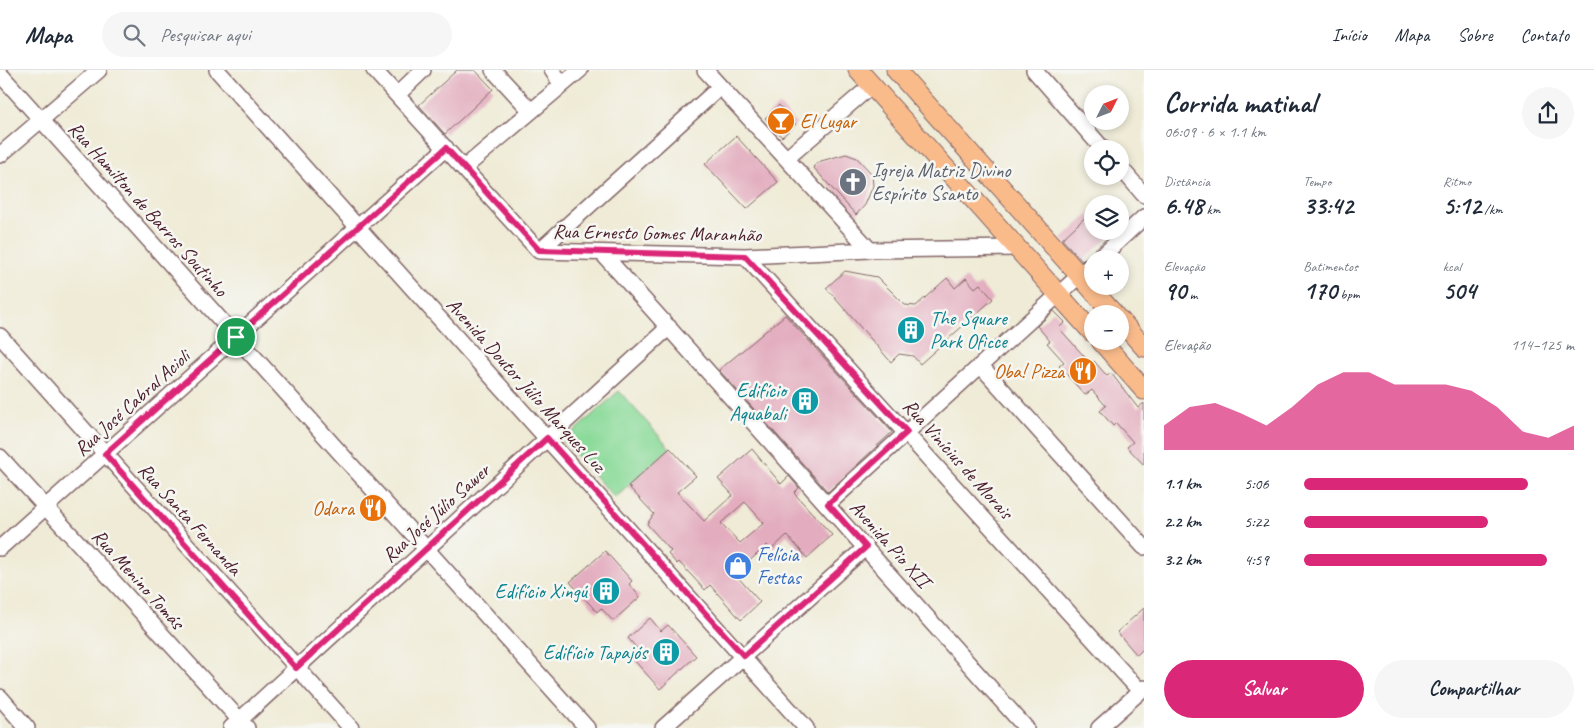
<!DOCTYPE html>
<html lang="pt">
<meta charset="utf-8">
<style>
body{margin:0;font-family:Caveat,sans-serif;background:#f6f6f7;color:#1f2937;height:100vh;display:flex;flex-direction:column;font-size:19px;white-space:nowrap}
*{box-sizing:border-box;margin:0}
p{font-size:16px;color:#747a83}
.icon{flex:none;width:28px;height:28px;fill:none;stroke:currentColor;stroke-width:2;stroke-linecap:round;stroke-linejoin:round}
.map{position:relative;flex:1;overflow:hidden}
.drawer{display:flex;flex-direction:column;background:#fff;width:450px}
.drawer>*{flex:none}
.needle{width:32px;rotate:48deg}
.buttons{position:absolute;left:1084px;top:15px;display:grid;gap:10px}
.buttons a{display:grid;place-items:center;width:45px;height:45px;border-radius:50%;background:#fff;box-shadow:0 2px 8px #0003;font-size:25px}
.pin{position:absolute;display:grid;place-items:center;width:42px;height:42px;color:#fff;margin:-21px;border:2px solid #fff;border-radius:50%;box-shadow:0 1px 5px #0007}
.round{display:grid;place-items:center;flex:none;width:52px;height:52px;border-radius:26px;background:#f6f6f7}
.head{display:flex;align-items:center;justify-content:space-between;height:85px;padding:0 20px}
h1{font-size:28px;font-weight:700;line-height:38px}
.stats{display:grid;grid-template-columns:repeat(3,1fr);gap:8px;height:85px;padding:5px 20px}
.stats div{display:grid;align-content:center}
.stats b{font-size:25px;font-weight:700}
.stats small{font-size:14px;font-weight:400}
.stats p{font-size:14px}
.chart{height:140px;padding:10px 20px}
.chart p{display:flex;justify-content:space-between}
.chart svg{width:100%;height:90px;margin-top:5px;fill:#db2777;opacity:.7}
.action{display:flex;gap:10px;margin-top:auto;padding:10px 20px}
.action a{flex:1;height:58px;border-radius:30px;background:#db2777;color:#fff;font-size:20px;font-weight:700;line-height:58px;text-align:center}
.action a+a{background:#f6f6f7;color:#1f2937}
ul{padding:0 20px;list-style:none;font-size:16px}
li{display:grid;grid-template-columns:80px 60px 1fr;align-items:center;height:38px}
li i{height:12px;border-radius:6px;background:#db2777}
header{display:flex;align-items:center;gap:30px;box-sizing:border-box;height:70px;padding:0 25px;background:#fff;border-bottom:1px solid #e0e1e3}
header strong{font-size:24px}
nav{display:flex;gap:28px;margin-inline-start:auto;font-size:18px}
.search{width:350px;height:45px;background:#f6f6f7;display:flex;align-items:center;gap:12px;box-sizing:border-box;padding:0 18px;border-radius:28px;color:#747a83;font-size:19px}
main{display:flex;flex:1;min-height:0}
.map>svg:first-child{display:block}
.green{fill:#8ada99;stroke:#6a7c62}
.building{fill:#e3adbf;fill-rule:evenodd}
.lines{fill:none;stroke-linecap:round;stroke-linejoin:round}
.minor-casing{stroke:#846667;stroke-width:18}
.major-casing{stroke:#846667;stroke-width:21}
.minor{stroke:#fff;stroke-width:15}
.major{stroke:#fabb8b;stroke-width:19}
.route-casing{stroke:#fff;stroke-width:10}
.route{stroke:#db2777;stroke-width:6}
.labels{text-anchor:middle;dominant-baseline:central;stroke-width:5;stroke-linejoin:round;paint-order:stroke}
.food-label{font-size:20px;fill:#c56008;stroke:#f6f6f2;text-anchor:end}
.worship-label{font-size:20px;fill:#5b616d;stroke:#f6f6f2;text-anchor:start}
.street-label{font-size:20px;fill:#4a1f2b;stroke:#f6f6f2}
.culture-label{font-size:20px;fill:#0d838f;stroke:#f6f6f2;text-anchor:end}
.shop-label{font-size:20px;fill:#366cbe;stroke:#f6f6f2;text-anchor:start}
</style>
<header>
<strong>Mapa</strong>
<div class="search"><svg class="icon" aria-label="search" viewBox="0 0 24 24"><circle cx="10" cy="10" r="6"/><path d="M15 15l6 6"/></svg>Pesquisar aqui</div>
<nav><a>Início</a><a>Mapa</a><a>Sobre</a><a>Contato</a></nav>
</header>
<main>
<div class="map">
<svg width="1144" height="658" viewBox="0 0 1144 658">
<rect width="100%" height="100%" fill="#f6f6f2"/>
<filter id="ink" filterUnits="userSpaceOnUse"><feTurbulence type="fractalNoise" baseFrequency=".02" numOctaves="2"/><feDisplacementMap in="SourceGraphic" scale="10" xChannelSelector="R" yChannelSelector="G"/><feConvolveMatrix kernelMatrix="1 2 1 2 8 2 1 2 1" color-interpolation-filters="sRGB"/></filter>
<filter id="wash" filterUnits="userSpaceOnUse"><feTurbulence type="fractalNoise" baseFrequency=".0096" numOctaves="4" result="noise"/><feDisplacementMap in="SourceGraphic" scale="20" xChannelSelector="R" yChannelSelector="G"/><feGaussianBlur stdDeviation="1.12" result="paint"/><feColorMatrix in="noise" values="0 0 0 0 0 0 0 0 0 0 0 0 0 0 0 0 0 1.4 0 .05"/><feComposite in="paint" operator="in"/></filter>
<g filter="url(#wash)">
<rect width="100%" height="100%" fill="#efebd6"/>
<path class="green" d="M619 321 670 378 615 428 563 371Z"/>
<g id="blocks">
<path class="building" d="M457 0H475L493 19 445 64 419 35Z
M779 35 796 54 782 67 765 48Z
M736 66 778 112 747 139 705 94Z
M846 84 857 88 872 104 873 116 865 135 856 145 813 97 821 91Z
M1092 141V161H1115L1082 191 1062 169Z
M845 201 877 207 905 235 916 236 947 208 955 218 966 208 975 218 980 214 993 229 920 294 913 286 899 284 891 292 826 218Z
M1054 241 1065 252 1059 258 1091 294 1094 291 1107 306 1111 303 1138 338 1144 333V395L1127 377 1133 372 1116 353 1113 356 1100 341 1106 336 1092 320 1085 325 1059 296 1064 292 1047 273 1050 271 1037 256Z
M785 245 892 362 828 422 719 300Z
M670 378 696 406 677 422 704 451 733 425 718 409 752 379 781 414 789 406 799 418 794 423 832 465 807 488 787 465 771 480 767 475 735 504 760 532 741 550 710 515 705 520 679 492 677 494 668 484 671 481 647 454 654 444 628 416ZM745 432 764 453 740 473 721 453Z
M605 481 632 511 629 514 640 527 613 551 601 538 597 542 570 512Z
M1144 538V578L1137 585 1117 562Z
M650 548 661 561 668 555 696 586 660 619 632 588 639 581 628 568Z"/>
</g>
</g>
<g filter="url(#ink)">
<use href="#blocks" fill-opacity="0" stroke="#846667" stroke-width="1"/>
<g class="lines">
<defs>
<path id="minor" d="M217 0 806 658
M374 0 539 181 745 186 870 180 1018 178
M493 0 531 41
M552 0 562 15
M705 0 870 180
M1034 0 1103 79
M0 4 587 658
M397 25 423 0
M0 85 99 0
M787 88 872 15
M1120 97 1144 125
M464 98 580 0
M539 181 720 17
M602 183 1026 658
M745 186 1140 621
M1099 189 1144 147
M0 266 351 658
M981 296 1144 477
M0 387 247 658
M828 434 1092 194
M0 478 446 78
M0 627 27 658
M231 658 669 257
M663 658 866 477
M1099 658 1144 618"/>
<path id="major" d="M858 0 1092 262
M896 0 1114 244
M1120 250 1144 277
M1101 271 1144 320"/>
</defs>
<use href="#minor" class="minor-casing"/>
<use href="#major" class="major-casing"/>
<use href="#minor" class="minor"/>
<use href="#major" class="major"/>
</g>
</g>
<g class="lines" filter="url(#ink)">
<defs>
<path id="route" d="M446 78 539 180 745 186 907 362 828 434 866 477 744 586 547 368 296 598 105 384Z"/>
</defs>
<use href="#route" class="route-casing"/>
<use href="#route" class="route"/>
</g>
<defs>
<symbol id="bar-disc" viewBox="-11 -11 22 22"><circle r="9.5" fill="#e8710a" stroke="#f6f6f2"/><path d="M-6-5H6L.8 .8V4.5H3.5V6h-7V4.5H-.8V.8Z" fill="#fff"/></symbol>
<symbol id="church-disc" viewBox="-11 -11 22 22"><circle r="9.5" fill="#6b7280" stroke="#f6f6f2"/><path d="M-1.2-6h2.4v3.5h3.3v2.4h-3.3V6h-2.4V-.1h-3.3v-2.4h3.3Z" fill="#fff"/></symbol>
<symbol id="building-disc" viewBox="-11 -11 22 22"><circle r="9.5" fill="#0f9aa8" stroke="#f6f6f2"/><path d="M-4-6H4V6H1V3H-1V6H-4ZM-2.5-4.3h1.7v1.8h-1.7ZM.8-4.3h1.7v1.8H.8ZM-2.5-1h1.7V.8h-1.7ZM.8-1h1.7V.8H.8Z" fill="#fff"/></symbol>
<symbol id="restaurant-disc" viewBox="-11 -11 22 22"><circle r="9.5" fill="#e8710a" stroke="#f6f6f2"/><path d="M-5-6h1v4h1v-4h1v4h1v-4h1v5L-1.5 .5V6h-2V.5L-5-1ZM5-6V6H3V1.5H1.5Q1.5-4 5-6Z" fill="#fff"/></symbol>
<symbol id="shop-disc" viewBox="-11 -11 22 22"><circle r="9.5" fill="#3f7fe0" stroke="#f6f6f2"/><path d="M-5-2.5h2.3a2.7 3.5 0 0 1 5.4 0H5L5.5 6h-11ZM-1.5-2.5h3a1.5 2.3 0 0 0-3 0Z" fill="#fff"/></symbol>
</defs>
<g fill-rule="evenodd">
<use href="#bar-disc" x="765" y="35" width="32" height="32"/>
<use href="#church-disc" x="837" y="96" width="32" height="32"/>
<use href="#building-disc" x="895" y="244" width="32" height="32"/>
<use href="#restaurant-disc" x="1067" y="285" width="32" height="32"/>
<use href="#building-disc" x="789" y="315" width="32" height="32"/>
<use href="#restaurant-disc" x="357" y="422" width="32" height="32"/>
<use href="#shop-disc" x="722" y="480" width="32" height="32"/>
<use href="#building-disc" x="590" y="505" width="32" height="32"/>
<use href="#building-disc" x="650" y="566" width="32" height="32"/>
</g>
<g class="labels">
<g class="food-label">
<text x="800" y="51" text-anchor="start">El Lugar</text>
<text x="1064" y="301">Oba! Pizza</text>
<text x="354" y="438">Odara</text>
</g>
<g class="worship-label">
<text x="872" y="100">Igreja Matriz Divino<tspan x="872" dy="23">Espírito Ssanto</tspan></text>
</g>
<g class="street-label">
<text transform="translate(148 139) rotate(48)">Rua Hamilton de Barros Soutinho</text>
<text transform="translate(657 163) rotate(1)">Rua Ernesto Gomes Maranhão</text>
<text transform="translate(526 315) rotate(48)">Avenida Doutor Júlio Marques Luz</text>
<text transform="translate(132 333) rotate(-42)">Rua José Cabral Acioli</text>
<text transform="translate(958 389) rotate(48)">Rua Vinícius de Morais</text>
<text transform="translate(436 443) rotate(-42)">Rua José Júlio Sawer</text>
<text transform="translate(190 449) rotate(48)">Rua Santa Fernanda</text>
<text transform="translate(890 474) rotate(48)">Avenida Pio XII</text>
<text transform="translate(138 509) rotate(48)">Rua Menino Tomás</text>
</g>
<g class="culture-label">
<text x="930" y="248" text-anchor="start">The Square<tspan x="930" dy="23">Park Oficce</tspan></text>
<text x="786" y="320">Edifício<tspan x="786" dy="23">Aquabali</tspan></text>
<text x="587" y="521">Edifício Xingú</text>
<text x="647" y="582">Edifício Tapajós</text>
</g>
<g class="shop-label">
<text x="757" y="484">Felícia<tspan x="757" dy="23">Festas</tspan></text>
</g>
</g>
</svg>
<div class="buttons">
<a><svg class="needle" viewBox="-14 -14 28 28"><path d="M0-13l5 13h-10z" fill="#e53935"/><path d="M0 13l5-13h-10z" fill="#747a83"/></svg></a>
<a><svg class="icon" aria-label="locate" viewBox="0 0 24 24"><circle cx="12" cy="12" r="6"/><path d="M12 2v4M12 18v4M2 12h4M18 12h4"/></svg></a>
<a><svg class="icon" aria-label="layers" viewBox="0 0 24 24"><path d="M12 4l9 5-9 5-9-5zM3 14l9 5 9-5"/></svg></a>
<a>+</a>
<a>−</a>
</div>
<div class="pin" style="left:236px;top:267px;background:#1e9e55"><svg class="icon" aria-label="arrive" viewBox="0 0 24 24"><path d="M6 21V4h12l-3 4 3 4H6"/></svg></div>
</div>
<section class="drawer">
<div class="head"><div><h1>Corrida matinal</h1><p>06:09 · 6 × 1.1 km</p></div><a class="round"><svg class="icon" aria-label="share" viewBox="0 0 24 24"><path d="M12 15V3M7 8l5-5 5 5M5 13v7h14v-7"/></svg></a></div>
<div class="stats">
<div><p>Distância</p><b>6.48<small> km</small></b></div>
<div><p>Tempo</p><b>33:42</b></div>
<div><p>Ritmo</p><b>5:12<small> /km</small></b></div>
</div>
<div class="stats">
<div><p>Elevação</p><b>90<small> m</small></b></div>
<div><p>Batimentos</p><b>170<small> bpm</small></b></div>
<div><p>kcal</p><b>504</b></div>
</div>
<div class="chart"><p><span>Elevação</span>114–125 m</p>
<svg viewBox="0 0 160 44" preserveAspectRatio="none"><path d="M0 44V32L10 23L20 21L30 26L40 32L50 23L60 12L70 6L80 6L90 12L100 12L110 12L120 15L130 23L140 35L150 38L160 32V44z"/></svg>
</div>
<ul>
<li><b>1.1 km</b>5:06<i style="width:83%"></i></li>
<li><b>2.2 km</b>5:22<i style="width:68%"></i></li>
<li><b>3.2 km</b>4:59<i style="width:90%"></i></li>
</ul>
<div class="action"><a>Salvar</a><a>Compartilhar</a></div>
</section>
</main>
